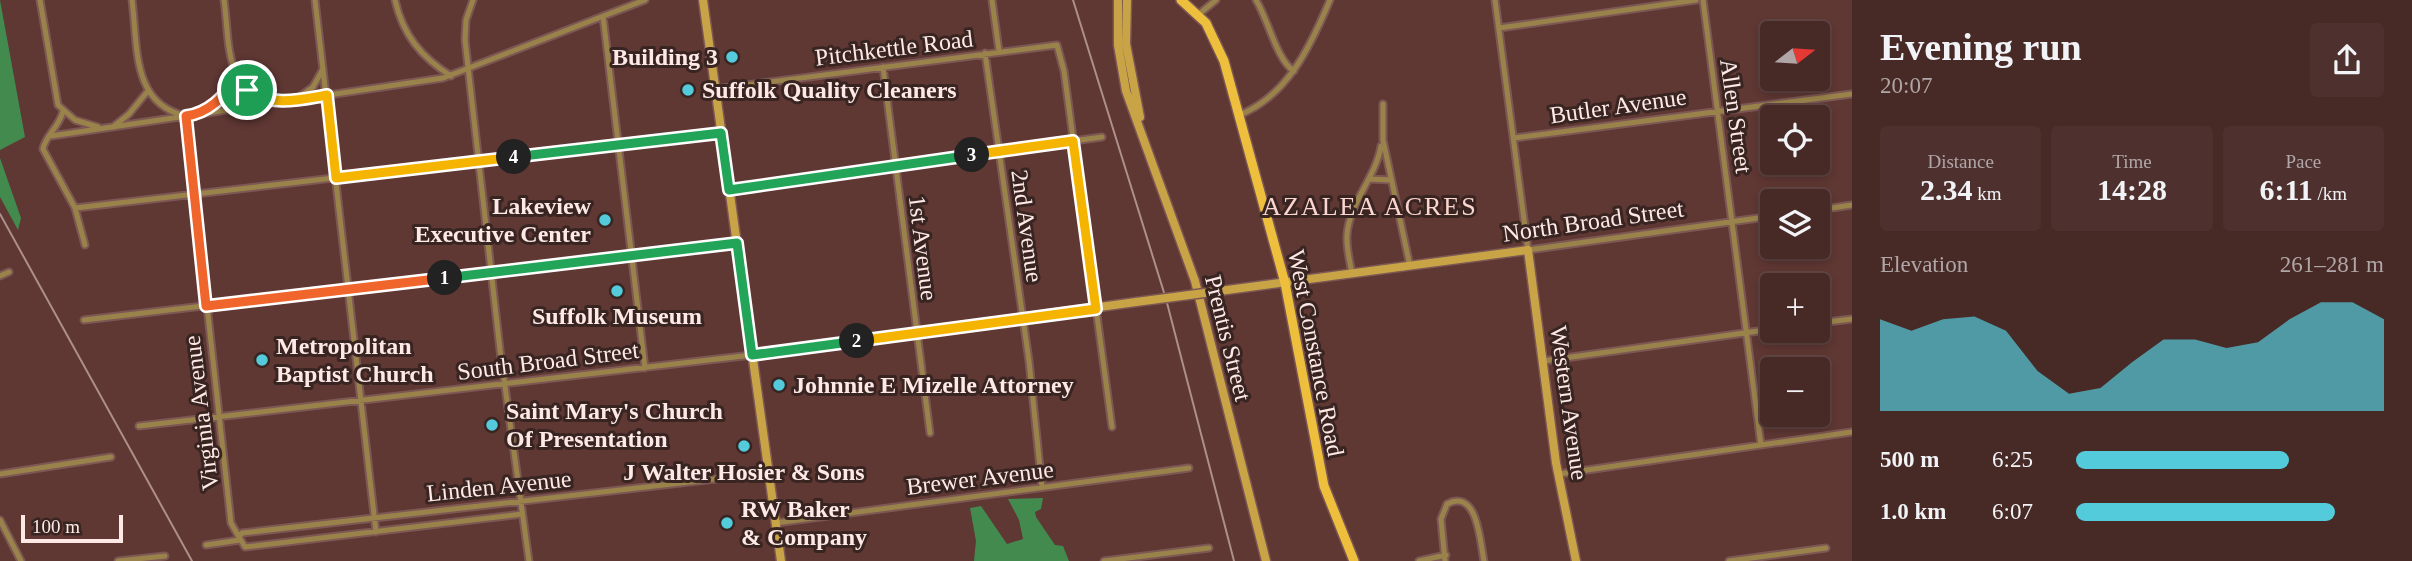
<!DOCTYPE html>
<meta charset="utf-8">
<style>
body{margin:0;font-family:Georgia,serif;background:#4e312e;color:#f1f3f6;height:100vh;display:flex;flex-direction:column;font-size:26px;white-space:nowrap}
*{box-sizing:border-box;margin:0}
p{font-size:23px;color:#b0a6a7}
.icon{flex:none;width:38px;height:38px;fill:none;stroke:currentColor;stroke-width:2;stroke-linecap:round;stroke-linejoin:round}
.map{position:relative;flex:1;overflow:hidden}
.panel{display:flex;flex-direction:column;background:#472926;width:560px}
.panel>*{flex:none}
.needle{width:46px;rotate:73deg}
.buttons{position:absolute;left:1760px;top:21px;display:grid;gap:14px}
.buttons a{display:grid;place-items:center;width:70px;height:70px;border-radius:7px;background:#472926;box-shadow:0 4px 10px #0003,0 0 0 2px #5f4543;font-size:35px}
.scale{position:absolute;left:21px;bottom:18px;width:102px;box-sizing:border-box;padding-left:7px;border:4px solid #fee9e6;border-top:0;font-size:19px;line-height:24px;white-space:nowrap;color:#fee9e6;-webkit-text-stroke:5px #382522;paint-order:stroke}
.pin{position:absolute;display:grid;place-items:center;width:60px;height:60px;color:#fff;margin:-30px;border:4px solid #fff;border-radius:50%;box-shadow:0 2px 7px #0007}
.km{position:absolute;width:35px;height:35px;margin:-18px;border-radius:50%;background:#222;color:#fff;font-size:19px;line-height:35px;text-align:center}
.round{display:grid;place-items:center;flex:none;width:74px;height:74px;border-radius:7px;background:#4e312e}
.overview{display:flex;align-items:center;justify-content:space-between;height:119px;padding:0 28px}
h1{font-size:38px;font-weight:600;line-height:52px}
.stats{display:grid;grid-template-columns:repeat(3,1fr);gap:10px;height:119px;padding:7px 28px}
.stats div{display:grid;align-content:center;border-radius:7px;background:#4e312e;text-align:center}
.stats b{font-size:30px;font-weight:600}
.stats small{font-size:19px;font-weight:400}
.stats p{font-size:19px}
.chart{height:196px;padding:14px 28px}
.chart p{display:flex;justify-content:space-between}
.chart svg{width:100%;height:126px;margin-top:7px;fill:#53cbdb;opacity:.7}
ul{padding:0 28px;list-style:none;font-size:23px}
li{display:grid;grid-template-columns:112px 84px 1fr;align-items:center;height:52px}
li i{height:18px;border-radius:9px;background:#53cbdb}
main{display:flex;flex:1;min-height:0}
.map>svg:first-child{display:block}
.forest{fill:#438a4f}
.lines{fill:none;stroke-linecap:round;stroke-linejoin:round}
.street-casing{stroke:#7c5753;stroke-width:9}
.secondary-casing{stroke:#7c5753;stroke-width:11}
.primary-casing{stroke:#7c5753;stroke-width:12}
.street{stroke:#9a834b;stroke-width:5}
.secondary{stroke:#c9a447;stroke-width:8}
.primary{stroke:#eebe3d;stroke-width:9}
.rail{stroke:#ad8f8b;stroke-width:2}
.secondary-bridge-casing{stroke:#7c5753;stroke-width:11;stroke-linecap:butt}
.secondary-bridge{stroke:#c9a447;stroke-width:8}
.split-1-casing{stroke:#fff;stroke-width:14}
.split-2-casing{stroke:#fff;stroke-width:14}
.split-3-casing{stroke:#fff;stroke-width:14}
.split-4-casing{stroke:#fff;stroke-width:14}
.split-5-casing{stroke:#fff;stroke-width:14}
.split-1{stroke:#f0652b;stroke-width:9}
.split-2{stroke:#22a559;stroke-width:9}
.split-3{stroke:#f5b400;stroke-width:9}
.split-4{stroke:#22a559;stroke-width:9}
.split-5{stroke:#f5b400;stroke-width:9}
.poi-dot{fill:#53cbdb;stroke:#382522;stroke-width:2.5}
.labels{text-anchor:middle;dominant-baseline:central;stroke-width:6;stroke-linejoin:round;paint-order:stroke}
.street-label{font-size:24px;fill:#fee9e6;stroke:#382522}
.poi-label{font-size:24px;font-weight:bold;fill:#fee9e6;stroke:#382522;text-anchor:start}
.neighbourhood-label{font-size:26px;letter-spacing:2px;fill:#fdd5cf;stroke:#382522}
</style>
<main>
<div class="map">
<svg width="1852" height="561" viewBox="0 0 1852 561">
<rect width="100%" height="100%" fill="#5f3733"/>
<path class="forest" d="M0 0 25 137 0 150Z
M0 158 21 218 18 230 0 197Z
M1043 498 1041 509 1035 512 1036 517 1055 545 1063 546 1069 561H974L976 541 970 508 981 506 1007 544 1023 539 1019 520 1008 499Z"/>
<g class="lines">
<defs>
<path id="street" d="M40 0 58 105 75 120 98 127
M132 0C138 46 131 104 186 116L231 523 239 537
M224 0C230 42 223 92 275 102
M315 0 376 532
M395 0C403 35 421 57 451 76
M473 0 466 20 465 40 500 350 529 561
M992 0 999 51
M1256 0C1268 19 1277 61 1294 71
M1495 0 1528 250 1773 216
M1703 0 1761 445
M1199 14 1216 0
M603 16 645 368
M1499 28 1696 0
M985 53 1029 361 1042 487
M883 67 930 433
M715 89 1057 45 1064 71 1112 427
M298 98 313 87 323 69
M1383 104V140L1410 266
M63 111C60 126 45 136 43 149L75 208 85 245
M201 112 216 103 237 79
M1239 115C1288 96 1311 45 1330 0
M113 127 129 114 147 92
M51 136 443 78 645 0
M1514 138 1852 94
M1369 179 1391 180
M729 189 1102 137
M75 208 721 133
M1818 210 1852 205
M1352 274C1350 261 1346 248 1347 235 1349 203 1376 177 1381 146
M0 276 9 272
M84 320 737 243
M1818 323 1852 319
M1543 361 1773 329
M139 426 752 355
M0 474 111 457
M1559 474 1852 432
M522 514 245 547 239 537 242 533 769 473
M0 520 21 561
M775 523 1189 468
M206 545 240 540
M118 561 165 556
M1104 561 1209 548
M1419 561 1446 555
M1445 561 1441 519 1447 504C1478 488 1480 542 1484 561
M1729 561 1826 548"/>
<path id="secondary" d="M703 0 781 561
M1118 0V45L1126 91 1195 281 1266 561
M1127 0 1126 44 1140 117
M1212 292 1528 250 1556 463 1576 561
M752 355 1136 302"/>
<path id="primary" d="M1181 0 1206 23 1224 61 1285 283 1324 486 1354 561"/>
</defs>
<use href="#street" class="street-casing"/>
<use href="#secondary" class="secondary-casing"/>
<use href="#primary" class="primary-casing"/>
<use href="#street" class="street"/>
<use href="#secondary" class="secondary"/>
<use href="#primary" class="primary"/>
<path class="rail" d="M1073 0 1166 299 1234 561
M0 214 192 561"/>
<defs>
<path id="secondary-bridge" d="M1136 302 1212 292"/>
</defs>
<use href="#secondary-bridge" class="secondary-bridge-casing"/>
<use href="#secondary-bridge" class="secondary-bridge"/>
</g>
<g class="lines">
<defs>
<path id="split-1" d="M247 90 237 79C223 97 209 113 186 116L206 306 445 278"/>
<path id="split-2" d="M445 278 737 243 752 355 857 341"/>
<path id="split-3" d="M857 341 1096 309 1073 141 972 155"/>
<path id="split-4" d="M514 157 721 133 729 190 972 155"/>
<path id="split-5" d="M247 90C273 107 298 100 327 95L336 178 514 157"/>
</defs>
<use href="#split-1" class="split-1-casing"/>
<use href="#split-2" class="split-2-casing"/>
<use href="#split-3" class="split-3-casing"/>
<use href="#split-4" class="split-4-casing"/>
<use href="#split-5" class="split-5-casing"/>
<use href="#split-1" class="split-1"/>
<use href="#split-2" class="split-2"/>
<use href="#split-3" class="split-3"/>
<use href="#split-4" class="split-4"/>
<use href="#split-5" class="split-5"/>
</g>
<g class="poi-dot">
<circle cx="732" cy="57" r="7"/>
<circle cx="688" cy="90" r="7"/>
<circle cx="605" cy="220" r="7"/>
<circle cx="617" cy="291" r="7"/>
<circle cx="262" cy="360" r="7"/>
<circle cx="779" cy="385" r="7"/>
<circle cx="492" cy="425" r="7"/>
<circle cx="744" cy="446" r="7"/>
<circle cx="727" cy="523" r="7"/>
</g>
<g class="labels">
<g class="street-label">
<text transform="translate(894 48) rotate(-7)">Pitchkettle Road</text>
<text transform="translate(1618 106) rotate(-8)">Butler Avenue</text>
<text transform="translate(1736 116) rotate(82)">Allen Street</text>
<text transform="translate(1593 221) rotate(-8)">North Broad Street</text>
<text transform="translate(1027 226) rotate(82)">2nd Avenue</text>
<text transform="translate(923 248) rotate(83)">1st Avenue</text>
<text transform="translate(1228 338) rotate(76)">Prentis Street</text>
<text transform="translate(1316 353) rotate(79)">West Constance Road</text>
<text transform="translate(548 361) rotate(-7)">South Broad Street</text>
<text transform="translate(1569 403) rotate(82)">Western Avenue</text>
<text transform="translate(201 413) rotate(-97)">Virginia Avenue</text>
<text transform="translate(980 478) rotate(-7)">Brewer Avenue</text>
<text transform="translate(499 486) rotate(-6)">Linden Avenue</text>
</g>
<g class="poi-label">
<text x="718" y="57" text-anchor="end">Building 3</text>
<text x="702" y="90">Suffolk Quality Cleaners</text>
<text x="591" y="206" text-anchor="end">Lakeview<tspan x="591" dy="28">Executive Center</tspan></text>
<text x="617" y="316" text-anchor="middle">Suffolk Museum</text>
<text x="276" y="346">Metropolitan<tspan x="276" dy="28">Baptist Church</tspan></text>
<text x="793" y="385">Johnnie E Mizelle Attorney</text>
<text x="506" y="411">Saint Mary's Church<tspan x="506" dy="28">Of Presentation</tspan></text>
<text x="744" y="472" text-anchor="middle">J Walter Hosier &amp; Sons</text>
<text x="741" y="509">RW Baker<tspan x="741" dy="28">&amp; Company</tspan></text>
</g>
<g class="neighbourhood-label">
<text x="1370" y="206">AZALEA ACRES</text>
</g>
</g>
</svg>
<div class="buttons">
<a><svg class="needle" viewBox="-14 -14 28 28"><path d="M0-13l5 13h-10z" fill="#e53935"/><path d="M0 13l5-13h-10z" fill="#b0a6a7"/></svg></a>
<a><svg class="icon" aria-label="locate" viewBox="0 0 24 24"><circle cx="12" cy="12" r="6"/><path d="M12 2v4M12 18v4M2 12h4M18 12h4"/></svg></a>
<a><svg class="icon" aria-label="layers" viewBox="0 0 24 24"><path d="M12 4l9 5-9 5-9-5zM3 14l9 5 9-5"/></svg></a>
<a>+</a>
<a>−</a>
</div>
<div class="scale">100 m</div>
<div class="pin" style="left:247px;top:90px;background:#1e9e55"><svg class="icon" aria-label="arrive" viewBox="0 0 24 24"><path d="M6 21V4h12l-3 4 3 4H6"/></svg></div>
<b class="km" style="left:445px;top:278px">1</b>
<b class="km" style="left:857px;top:341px">2</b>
<b class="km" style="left:972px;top:155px">3</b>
<b class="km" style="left:514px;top:157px">4</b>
</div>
<section class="panel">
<div class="overview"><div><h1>Evening run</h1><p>20:07</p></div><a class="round"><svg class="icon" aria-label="share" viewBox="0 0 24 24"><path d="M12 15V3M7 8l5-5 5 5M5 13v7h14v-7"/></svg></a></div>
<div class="stats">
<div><p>Distance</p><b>2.34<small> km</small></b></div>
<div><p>Time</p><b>14:28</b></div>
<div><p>Pace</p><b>6:11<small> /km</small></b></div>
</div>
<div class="chart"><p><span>Elevation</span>261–281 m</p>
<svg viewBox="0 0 160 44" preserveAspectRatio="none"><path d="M0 44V12L10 16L20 12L30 11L40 16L50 30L60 38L70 36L80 27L90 19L100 19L110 22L120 20L130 12L140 6L150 6L160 12V44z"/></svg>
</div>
<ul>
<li><b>500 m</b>6:25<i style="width:69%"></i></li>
<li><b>1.0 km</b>6:07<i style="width:84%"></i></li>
</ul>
</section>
</main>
